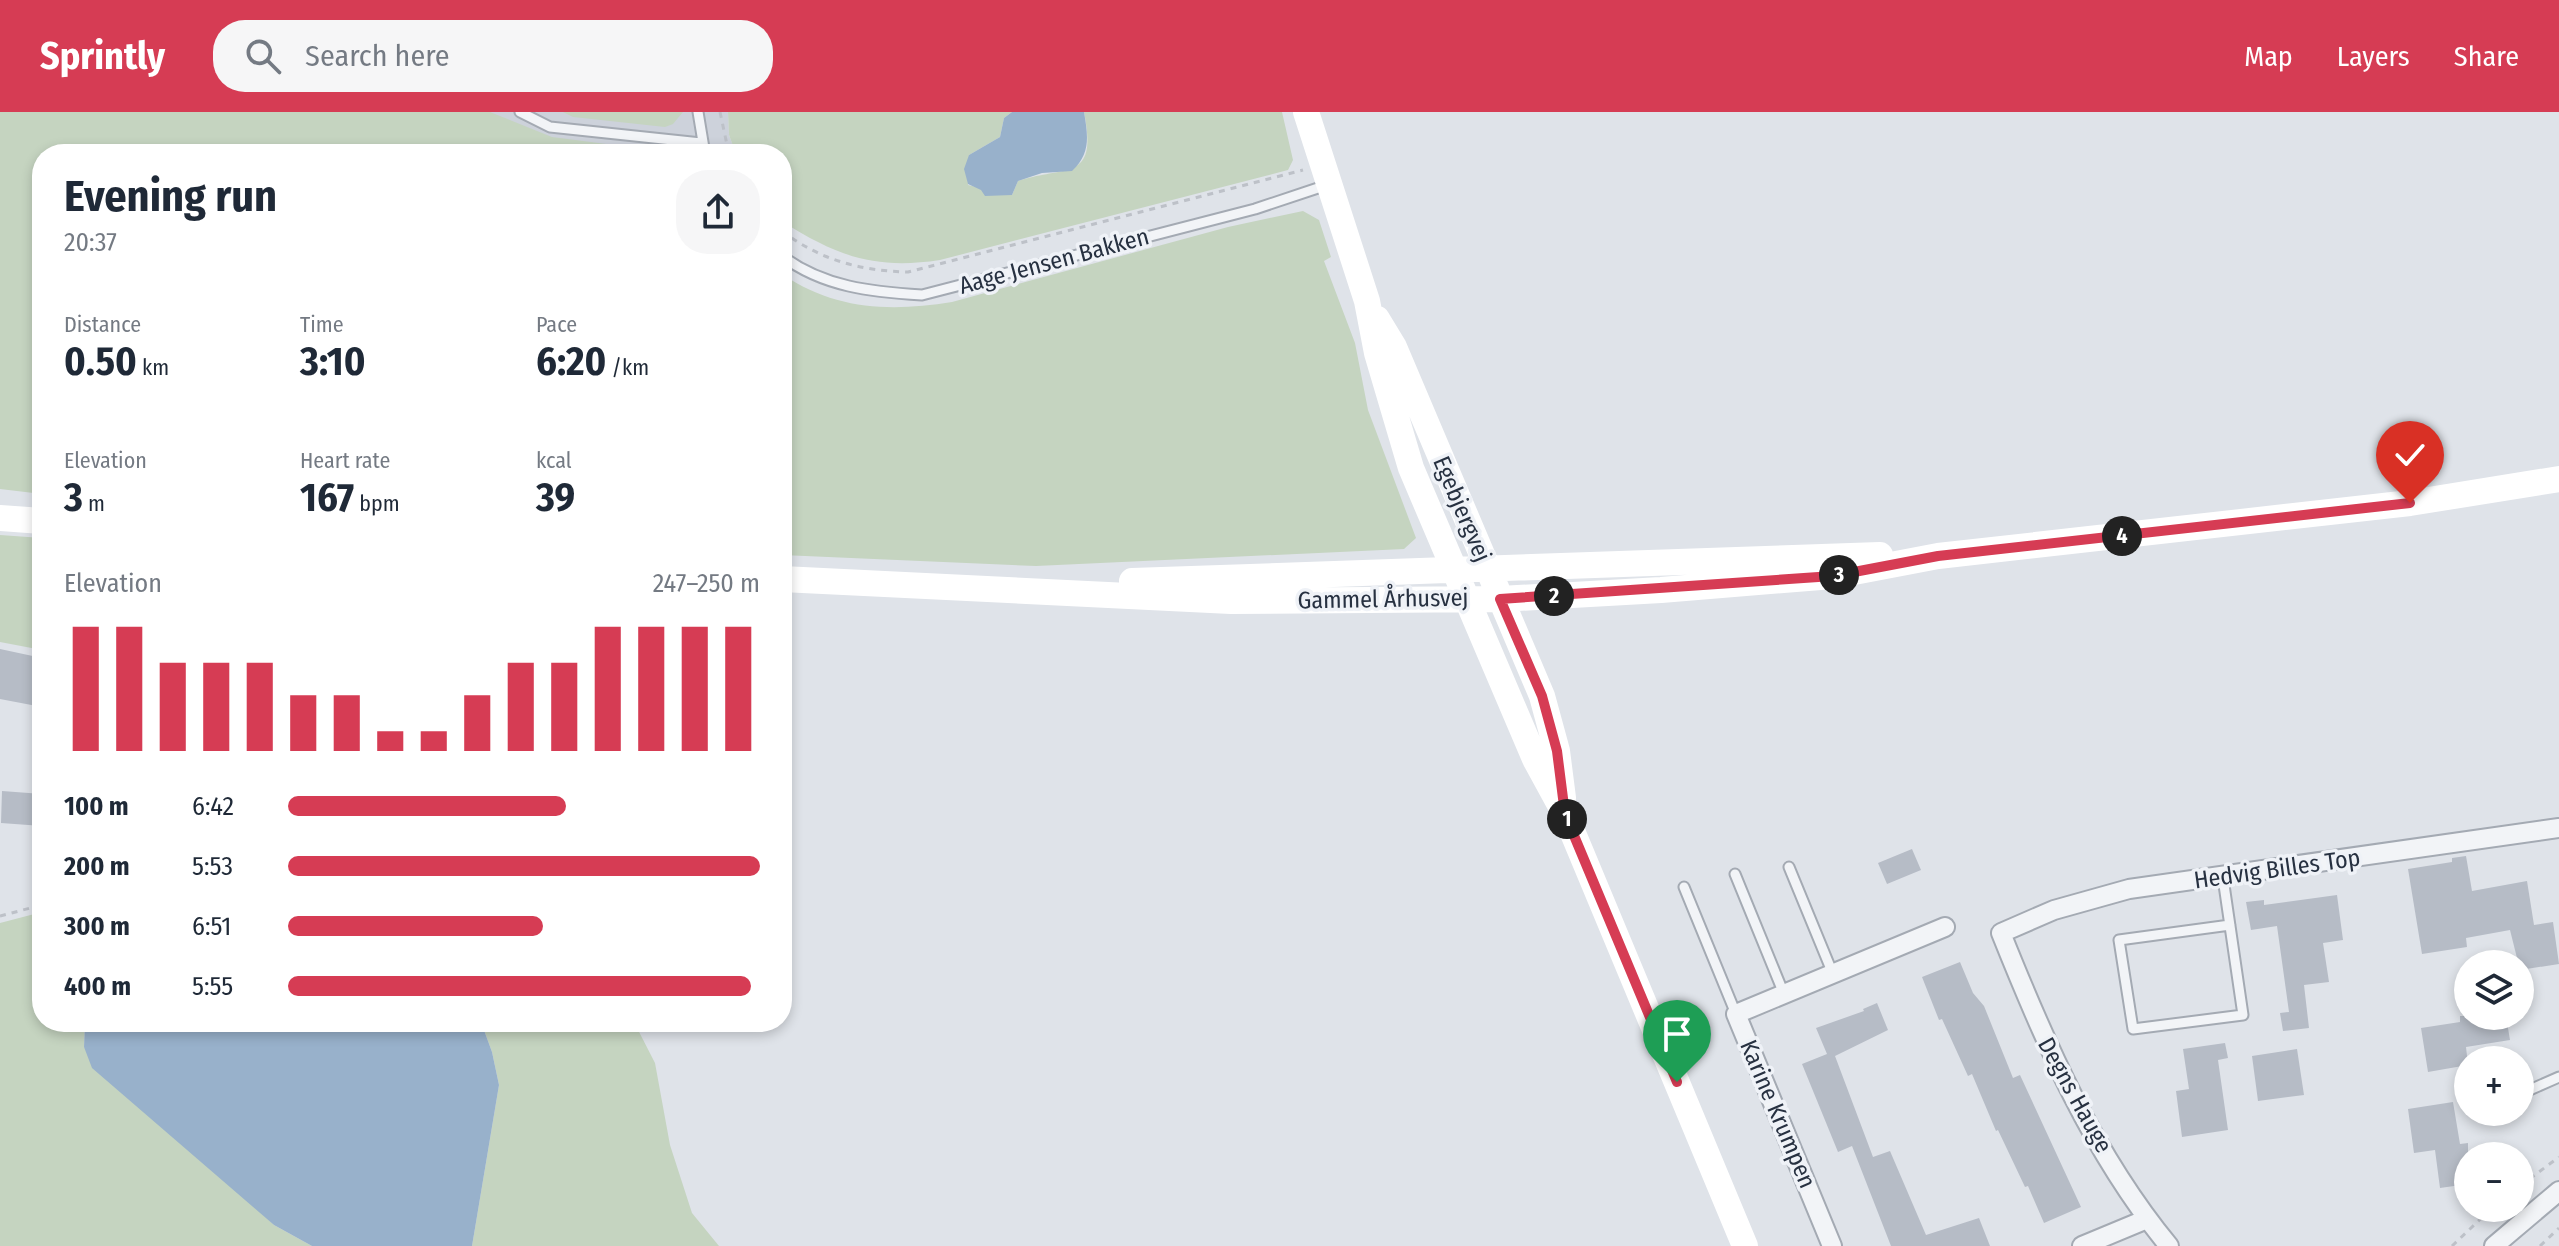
<!DOCTYPE html>
<meta charset="utf-8">
<style>
body{margin:0;font-family:"Fira Sans Condensed",sans-serif;background:#f6f6f7;color:#1f2937;height:100vh;display:flex;flex-direction:column;font-size:30px;white-space:nowrap}
*{box-sizing:border-box;margin:0}
p{font-size:26px;color:#747a83}
.icon{flex:none;width:44px;height:44px;fill:none;stroke:currentColor;stroke-width:2;stroke-linecap:round;stroke-linejoin:round}
.map{position:relative;flex:1;overflow:hidden}
.details{position:absolute;left:32px;top:32px;width:760px;height:888px;display:flex;flex-direction:column;background:#fff;border-radius:32px;box-shadow:0 4px 12px #0003}
.details>*{flex:none}
.buttons{position:absolute;left:2454px;top:838px;display:grid;gap:16px}
.buttons a{display:grid;place-items:center;width:80px;height:80px;border-radius:50%;background:#fff;box-shadow:0 4px 12px #0003;font-size:40px}
.pin{position:absolute;display:grid;place-items:center;width:68px;height:68px;color:#fff;margin:-82px -34px;border-radius:50% 50% 50% 0;rotate:-45deg;box-shadow:0 0 8px #0007}
.pin .icon{rotate:45deg}
.km{position:absolute;width:40px;height:40px;margin:-20px;border-radius:50%;background:#222;color:#fff;font-size:22px;line-height:40px;text-align:center}
.round{display:grid;place-items:center;flex:none;width:84px;height:84px;border-radius:32px;background:#f6f6f7}
.overview{display:flex;align-items:center;justify-content:space-between;height:136px;padding:0 32px}
h1{font-size:44px;font-weight:700;line-height:60px}
.figures{display:grid;grid-template-columns:repeat(3,1fr);gap:12px;height:136px;padding:8px 32px}
.figures div{display:grid;align-content:center}
.figures b{font-size:40px;font-weight:700}
.figures small{font-size:22px;font-weight:400}
.figures p{font-size:22px}
.chart{height:224px;padding:16px 32px}
.chart p{display:flex;justify-content:space-between}
.chart svg{width:100%;height:144px;margin-top:8px;stroke:#d63c54;stroke-width:6}
ul{padding:0 32px;list-style:none;font-size:26px}
li{display:grid;grid-template-columns:128px 96px 1fr;align-items:center;height:60px}
li i{height:20px;border-radius:10px;background:#d63c54}
header{display:flex;align-items:center;gap:48px;box-sizing:border-box;height:112px;padding:0 40px;background:#d63c54;color:#fff}
header strong{font-size:38px}
nav{display:flex;gap:44px;margin-inline-start:auto;font-size:28px}
.search{width:560px;height:72px;background:#f6f6f7;display:flex;align-items:center;gap:20px;box-sizing:border-box;padding:0 28px;border-radius:32px;color:#747a83;font-size:30px}
.map>svg:first-child{display:block}
.built{fill:#cdd2db}
.green{fill:#c5d4c0}
.water{fill:#98b1cb}
.building{fill:#b6bcc6}
.lines{fill:none;stroke-linecap:round;stroke-linejoin:round}
.lane-casing{stroke:#a4aab3;stroke-width:13}
.street-casing{stroke:#a4aab3;stroke-width:22}
.path{stroke:#bdc1c8;stroke-width:3;stroke-dasharray:6 6;stroke-linecap:butt}
.lane{stroke:#f2f4f7;stroke-width:9}
.street{stroke:#f2f4f7;stroke-width:18}
.secondary{stroke:#fff;stroke-width:26}
.route-casing{stroke:#fff;stroke-width:16}
.route{stroke:#d63c54;stroke-width:10}
.labels{text-anchor:middle;dominant-baseline:central;stroke-width:7;stroke-linejoin:round;paint-order:stroke}
.street-label{font-size:24px;fill:#273141;stroke:#eff2f7}
</style>
<header>
<strong>Sprintly</strong>
<div class="search"><svg class="icon" aria-label="search" viewBox="0 0 24 24"><circle cx="10" cy="10" r="6"/><path d="M15 15l6 6"/></svg>Search here</div>
<nav><a>Map</a><a>Layers</a><a>Share</a></nav>
</header>
<div class="map">
<svg width="2559" height="1134" viewBox="0 0 2559 1134">
<rect width="100%" height="100%" fill="#dfe3e9"/>
<path class="built" d="M354 0H728L729 23 736 42H413Z"/>
<path class="green" d="M0 0H490L552 25 684 42H42V382L0 377Z
M563 0H683L673 12 665 15 573 5Z
M728 0H1012L1004 6 1000 25 969 43 968 73 1012 83 1018 69C1068 53 1098 70 1084 0H1282L1293 48 1288 58 940 148C875 158 837 144 783 110L782 42H736L729 23Z
M1303 99 1319 108 1331 145 1324 149 1355 231 1368 298 1416 426 1404 437 1036 454 782 443V162C835 198 890 200 952 190L1228 115Z
M0 423 42 426V538L0 530Z
M42 800V910H85L84 935 274 1113 312 1134H0V811Z
M481 910H634L655 951 670 1033 692 1101 719 1134H472L499 973 492 940Z"/>
<path class="water" d="M1012 0H1084C1088 24 1091 41 1072 59L1042 61 1018 69 1012 83 985 84 981 78 968 72 964 57 969 43 1000 25 1004 6Z
M85 910H481L492 940 499 973 472 1134H312L274 1113 92 956 84 935Z"/>
<path class="building" d="M0 537 42 546V595L0 587Z
M2 679 42 682V714L1 711Z
M1912 737 1921 758 1887 772 1878 751Z
M2466 744 2472 779 2527 769 2534 813 2553 810 2559 852 2520 858 2510 818 2466 826 2467 835 2422 842 2408 757 2452 750V746Z
M2337 783 2343 828 2323 831 2329 870 2304 873 2309 916 2283 919 2280 901 2289 900 2277 814 2251 818 2246 790 2264 788V793Z
M1960 850 1973 881 1984 894 2013 966 2020 963 2081 1095 2044 1111 2028 1074 2025 1075 1998 1018 1996 1019 1972 962 1968 964 1942 907 1939 908 1922 865Z
M1877 891 1888 918 1835 944 1873 1045 1890 1039 1926 1123 1979 1106 1990 1134H1891L1852 1034 1838 1040 1802 952 1827 942 1816 916 1864 899 1863 897Z
M2460 904H2506L2510 928 2466 935 2468 953 2428 960 2421 916 2460 910Z
M2225 931 2228 946 2218 948 2228 1018 2182 1025 2176 979 2189 977 2183 937Z
M2297 937 2304 983 2258 989 2252 944Z
M2453 990 2460 1032 2468 1031V1072L2440 1076 2435 1038 2414 1041 2408 997Z"/>
<g class="lines">
<defs>
<path id="lane" d="M520 0 550 15 701 31
M698 0 705 42
M782 144C823 175 872 180 922 183L1255 97 1327 73
M1789 755 1833 862
M1735 762 1784 882
M2223 766 2243 903 2133 917 2119 828 2230 813
M1684 775 1736 902
M2525 980 2559 965"/>
<path id="street" d="M1832 1134 1736 902 1945 815
M2082 1134 2147 1107
M2169 1134C2093 1042 2045 931 2001 821L2054 798 2129 777 2559 716
M2494 1134 2559 1079"/>
</defs>
<use href="#lane" class="lane-casing"/>
<use href="#street" class="street-casing"/>
<path class="path" d="M720 0 729 42
M782 119C820 148 861 159 908 160L1303 58
M0 804 42 793
M2520 1074 2559 1045
M2452 1134 2492 1096
M2540 1134 2559 1116"/>
<use href="#lane" class="lane"/>
<use href="#street" class="street"/>
<path class="secondary" d="M1306 0 1367 189 1377 241 1411 356 1535 647 1565 702 1745 1134
M1377 207 1394 235 1542 584 1557 639 1563 686
M0 406 42 409
M782 467 1231 489 1500 487 1661 478 1833 464 1938 444 2410 391 2559 367
M1132 469 1880 443"/>
</g>
<g class="lines">
<defs>
<path id="route" d="M1677 970 1565 702 1557 639 1542 584 1500 487 1833 464 1938 444 2410 391"/>
</defs>
<use href="#route" class="route-casing"/>
<use href="#route" class="route"/>
</g>
<g class="labels">
<g class="street-label">
<text transform="translate(1054 149) rotate(-15)">Aage Jensen Bakken</text>
<text transform="translate(1462 397) rotate(67)">Egebjergvej</text>
<text transform="translate(1383 487) rotate(-1)">Gammel Århusvej</text>
<text transform="translate(2277 757) rotate(-8)">Hedvig Billes Top</text>
<text transform="translate(2075 983) rotate(61)">Degns Hauge</text>
<text transform="translate(1778 1002) rotate(67)">Karine Krumpen</text>
</g>
</g>
</svg>
<div class="buttons">
<a><svg class="icon" aria-label="layers" viewBox="0 0 24 24"><path d="M12 4l9 5-9 5-9-5zM3 14l9 5 9-5"/></svg></a>
<a>+</a>
<a>−</a>
</div>
<div class="pin" style="left:1677px;top:970px;background:#1e9e55"><svg class="icon" aria-label="arrive" viewBox="0 0 24 24"><path d="M6 21V4h12l-3 4 3 4H6"/></svg></div>
<div class="pin" style="left:2410px;top:391px;background:#d93025"><svg class="icon" aria-label="check" viewBox="0 0 24 24"><path d="M5 12l5 5 9-10"/></svg></div>
<b class="km" style="left:1567px;top:707px">1</b>
<b class="km" style="left:1554px;top:484px">2</b>
<b class="km" style="left:1839px;top:463px">3</b>
<b class="km" style="left:2122px;top:424px">4</b>
<section class="details">
<div class="overview"><div><h1>Evening run</h1><p>20:37</p></div><a class="round"><svg class="icon" aria-label="share" viewBox="0 0 24 24"><path d="M12 15V3M7 8l5-5 5 5M5 13v7h14v-7"/></svg></a></div>
<div class="figures">
<div><p>Distance</p><b>0.50<small> km</small></b></div>
<div><p>Time</p><b>3:10</b></div>
<div><p>Pace</p><b>6:20<small> /km</small></b></div>
</div>
<div class="figures">
<div><p>Elevation</p><b>3<small> m</small></b></div>
<div><p>Heart rate</p><b>167<small> bpm</small></b></div>
<div><p>kcal</p><b>39</b></div>
</div>
<div class="chart"><p><span>Elevation</span>247–250 m</p>
<svg viewBox="0 0 160 44" preserveAspectRatio="none"><path d="M5 44V6M15 44V6M25 44V17M35 44V17M45 44V17M55 44V27M65 44V27M75 44V38M85 44V38M95 44V27M105 44V17M115 44V17M125 44V6M135 44V6M145 44V6M155 44V6"/></svg>
</div>
<ul>
<li><b>100 m</b>6:42<i style="width:59%"></i></li>
<li><b>200 m</b>5:53<i style="width:100%"></i></li>
<li><b>300 m</b>6:51<i style="width:54%"></i></li>
<li><b>400 m</b>5:55<i style="width:98%"></i></li>
</ul>
</section>
</div>
